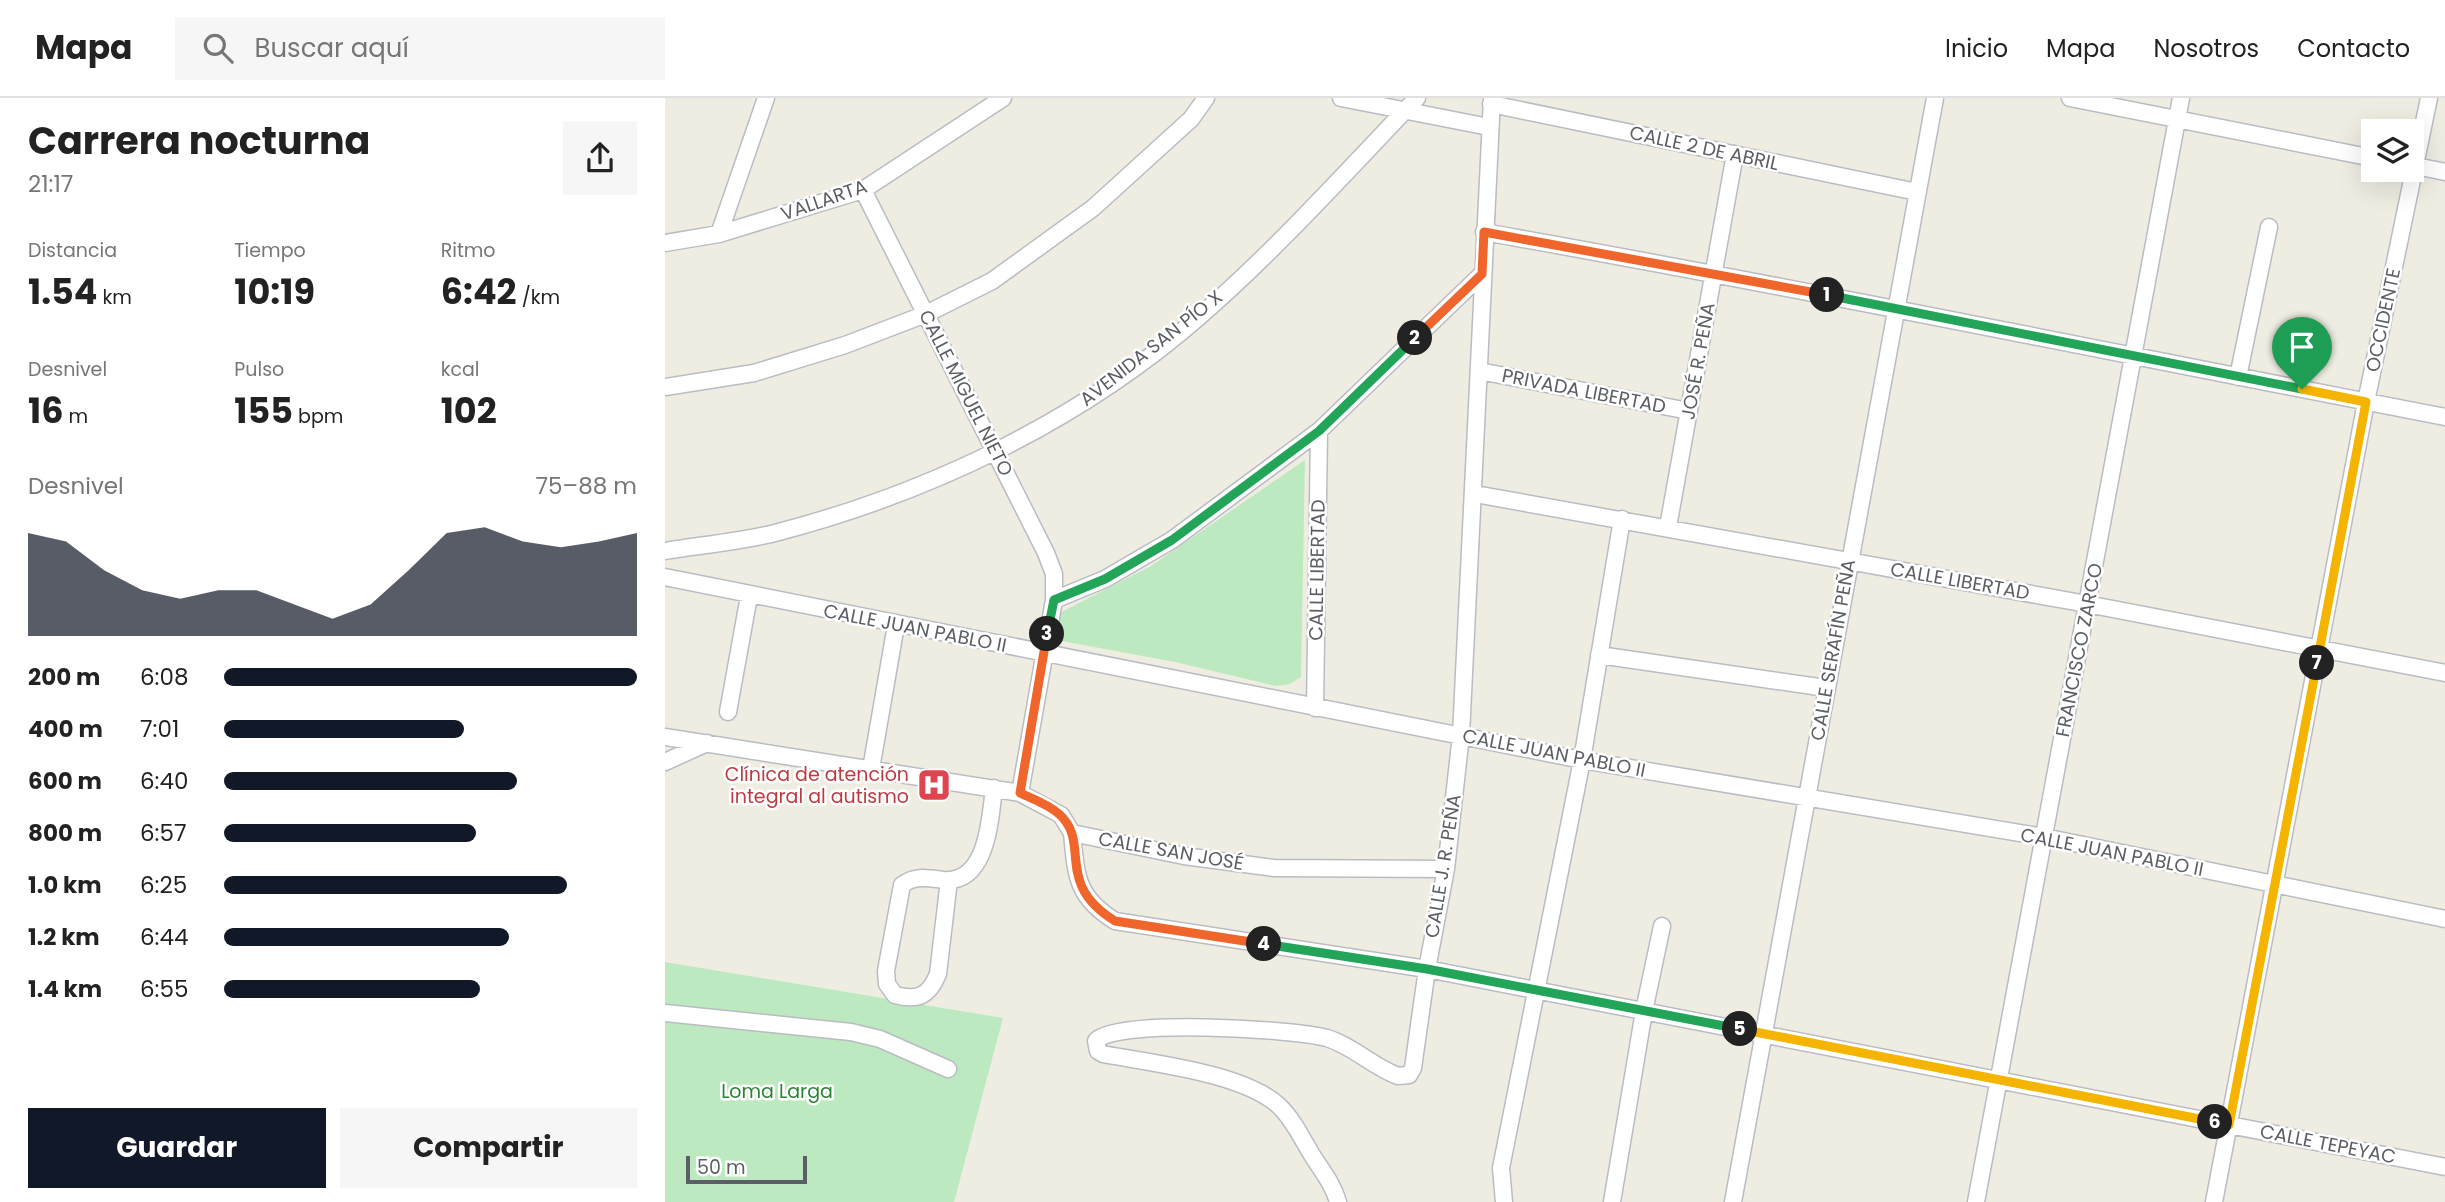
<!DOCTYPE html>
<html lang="es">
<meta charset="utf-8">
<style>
body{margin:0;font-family:Poppins,sans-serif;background:#f6f6f6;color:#222;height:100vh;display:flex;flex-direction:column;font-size:26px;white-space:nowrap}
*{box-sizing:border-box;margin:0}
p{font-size:23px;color:#767676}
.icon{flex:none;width:38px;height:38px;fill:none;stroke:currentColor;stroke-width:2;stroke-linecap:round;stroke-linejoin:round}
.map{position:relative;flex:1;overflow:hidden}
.panel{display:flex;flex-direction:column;background:#fff;width:665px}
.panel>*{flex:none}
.controls{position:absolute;left:1696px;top:21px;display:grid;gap:14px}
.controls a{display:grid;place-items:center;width:63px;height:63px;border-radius:0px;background:#fff;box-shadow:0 7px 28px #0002;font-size:35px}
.scale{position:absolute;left:21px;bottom:18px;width:121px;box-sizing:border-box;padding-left:7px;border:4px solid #5b5e65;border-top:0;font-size:19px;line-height:24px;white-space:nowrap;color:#5b5e65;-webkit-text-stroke:5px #fff;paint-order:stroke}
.pin{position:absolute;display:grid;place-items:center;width:60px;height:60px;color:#fff;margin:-72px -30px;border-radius:50% 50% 50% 0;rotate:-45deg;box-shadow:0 0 7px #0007}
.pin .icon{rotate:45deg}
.km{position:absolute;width:35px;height:35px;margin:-18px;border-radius:50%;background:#222;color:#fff;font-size:19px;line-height:35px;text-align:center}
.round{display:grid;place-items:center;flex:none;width:74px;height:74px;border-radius:0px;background:#f6f6f6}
.summary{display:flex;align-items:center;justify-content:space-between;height:119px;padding:0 28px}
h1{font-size:38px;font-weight:700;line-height:52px}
.figures{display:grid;grid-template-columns:repeat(3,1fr);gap:10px;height:119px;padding:7px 28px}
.figures div{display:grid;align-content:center}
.figures b{font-size:35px;font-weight:700}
.figures small{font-size:19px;font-weight:400}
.figures p{font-size:19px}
.chart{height:196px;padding:14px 28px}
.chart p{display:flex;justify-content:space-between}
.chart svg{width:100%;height:126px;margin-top:7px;fill:#111827;opacity:.7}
.cta{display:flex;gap:14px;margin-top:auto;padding:14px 28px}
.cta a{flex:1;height:80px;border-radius:0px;background:#111827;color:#fff;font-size:28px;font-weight:700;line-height:80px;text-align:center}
.cta a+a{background:#f6f6f6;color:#222}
ul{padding:0 28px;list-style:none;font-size:23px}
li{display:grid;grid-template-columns:112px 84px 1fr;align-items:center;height:52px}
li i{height:18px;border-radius:9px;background:#111827}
header{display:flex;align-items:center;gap:42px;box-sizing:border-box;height:98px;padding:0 35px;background:#fff;border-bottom:2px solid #e0e0e0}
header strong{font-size:33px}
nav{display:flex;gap:38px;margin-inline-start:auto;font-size:24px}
.search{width:490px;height:63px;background:#f6f6f6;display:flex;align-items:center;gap:18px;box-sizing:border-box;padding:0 24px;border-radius:0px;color:#767676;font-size:26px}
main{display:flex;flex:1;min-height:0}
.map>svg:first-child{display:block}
.green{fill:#bce9bf}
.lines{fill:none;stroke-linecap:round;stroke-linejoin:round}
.minor-casing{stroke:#babcc3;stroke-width:19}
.minor{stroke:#fff;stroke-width:16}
.split-1-casing{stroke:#fff;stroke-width:14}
.split-2-casing{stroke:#fff;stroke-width:14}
.split-3-casing{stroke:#fff;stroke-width:14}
.split-4-casing{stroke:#fff;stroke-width:14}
.split-5-casing{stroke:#fff;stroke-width:14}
.split-6-casing{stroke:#fff;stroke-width:14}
.split-7-casing{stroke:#fff;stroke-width:14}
.split-8-casing{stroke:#fff;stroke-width:14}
.split-1{stroke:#22a559;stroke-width:9}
.split-2{stroke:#f0652b;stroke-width:9}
.split-3{stroke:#22a559;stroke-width:9}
.split-4{stroke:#f0652b;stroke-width:9}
.split-5{stroke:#22a559;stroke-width:9}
.split-6{stroke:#f5b400;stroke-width:9}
.split-7{stroke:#f5b400;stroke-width:9}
.split-8{stroke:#f5b400;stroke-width:9}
.labels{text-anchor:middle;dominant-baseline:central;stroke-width:5;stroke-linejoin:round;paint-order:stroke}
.street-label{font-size:19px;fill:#5b5e65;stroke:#fff}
.health-label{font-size:19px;fill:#be3a42;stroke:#fff;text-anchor:end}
.park-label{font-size:19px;fill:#2b8336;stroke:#fff}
</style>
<header>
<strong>Mapa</strong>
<div class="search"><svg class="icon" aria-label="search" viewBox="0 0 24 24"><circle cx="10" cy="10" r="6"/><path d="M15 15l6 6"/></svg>Buscar aquí</div>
<nav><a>Inicio</a><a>Mapa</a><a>Nosotros</a><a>Contacto</a></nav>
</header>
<main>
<section class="panel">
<div class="summary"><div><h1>Carrera nocturna</h1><p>21:17</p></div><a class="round"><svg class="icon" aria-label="share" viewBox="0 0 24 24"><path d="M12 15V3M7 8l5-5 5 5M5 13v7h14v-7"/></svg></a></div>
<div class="figures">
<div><p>Distancia</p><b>1.54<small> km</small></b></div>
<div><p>Tiempo</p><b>10:19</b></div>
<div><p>Ritmo</p><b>6:42<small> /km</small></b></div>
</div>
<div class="figures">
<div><p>Desnivel</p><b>16<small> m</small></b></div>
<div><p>Pulso</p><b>155<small> bpm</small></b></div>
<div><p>kcal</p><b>102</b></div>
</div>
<div class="chart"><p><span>Desnivel</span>75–88 m</p>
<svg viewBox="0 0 160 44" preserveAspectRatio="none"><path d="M0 44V8L10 11L20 21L30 28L40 31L50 28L60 28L70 33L80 38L90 33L100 21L110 8L120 6L130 11L140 13L150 11L160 8V44z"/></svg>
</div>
<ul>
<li><b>200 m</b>6:08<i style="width:100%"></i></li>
<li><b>400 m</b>7:01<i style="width:58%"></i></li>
<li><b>600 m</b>6:40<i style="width:71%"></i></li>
<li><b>800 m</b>6:57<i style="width:61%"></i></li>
<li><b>1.0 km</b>6:25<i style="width:83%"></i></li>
<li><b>1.2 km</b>6:44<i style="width:69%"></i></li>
<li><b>1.4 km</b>6:55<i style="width:62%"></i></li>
</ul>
<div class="cta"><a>Guardar</a><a>Compartir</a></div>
</section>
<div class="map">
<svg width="1780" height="1104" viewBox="0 0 1780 1104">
<rect width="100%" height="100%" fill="#efede2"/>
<path class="green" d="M640 362 636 579 625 586 611 588 510 564 386 541 385 520 486 468Z
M0 864 338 920 289 1104H0Z"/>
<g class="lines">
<defs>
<path id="minor" d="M676 0 824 29
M1405 0 1708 60
M826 6 1252 94
M1746 67 1780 74
M198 92 381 455 389 476V502L355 695
M819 134C1140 191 1460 257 1780 319
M54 136 101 0
M0 145 54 136 198 92 338 0
M814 273 1024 313
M1573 279 1604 129
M0 289 89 275 180 247 261 216 327 183 428 110 526 21 541 0
M810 396 1422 506 1780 575
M1003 429 1070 56
M0 453C36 447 74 444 110 435 264 395 415 323 535 218 613 150 681 74 752 0
M0 479 917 662 1379 739 1780 821
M389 502 440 481 507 442 654 333 817 176
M934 557 1161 590
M650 610 654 333
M63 614 84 498
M0 639 355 695 396 717 407 735 519 758 609 770 781 771
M0 664 42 645
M206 671 231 527
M407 735C411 777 411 799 450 823L762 871 1780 1069
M284 782 273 876C264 898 253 903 230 897L222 886 221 873 237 787C250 777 263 780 278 782 323 786 325 720 329 690
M0 915 186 934 215 941 283 971
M673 1104C668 1086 657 1073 647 1057 637 1041 628 1021 614 1008 579 975 485 965 438 956L433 953 431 943C450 920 630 931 662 940 688 948 708 969 733 978L744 977 748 970 762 871 781 771 796 637 827 0
M839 1104 836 1070 917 662 957 421
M947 1104 979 913 997 828
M1068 1104 1270 0
M1311 1104 1516 0
M1549 1104 1701 304 1764 0"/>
</defs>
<use href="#minor" class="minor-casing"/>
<use href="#minor" class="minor"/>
</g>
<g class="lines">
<defs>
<path id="split-1" d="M1162 197 1637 291"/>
<path id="split-2" d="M750 240 817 176 819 134 1162 197"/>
<path id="split-3" d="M382 536 389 502 440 481 507 442 654 333 750 240"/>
<path id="split-4" d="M382 536 355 695C368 701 383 706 394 716 427 745 388 785 450 823L599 846"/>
<path id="split-5" d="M599 846 762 871 1075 931"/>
<path id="split-6" d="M1075 931 1550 1024"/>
<path id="split-7" d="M1550 1024 1564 1027 1652 565"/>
<path id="split-8" d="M1637 291 1701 304 1652 565"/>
</defs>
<use href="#split-1" class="split-1-casing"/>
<use href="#split-2" class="split-2-casing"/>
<use href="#split-3" class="split-3-casing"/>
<use href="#split-4" class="split-4-casing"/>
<use href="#split-5" class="split-5-casing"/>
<use href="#split-6" class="split-6-casing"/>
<use href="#split-7" class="split-7-casing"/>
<use href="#split-8" class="split-8-casing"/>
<use href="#split-1" class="split-1"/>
<use href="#split-2" class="split-2"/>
<use href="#split-3" class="split-3"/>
<use href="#split-4" class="split-4"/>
<use href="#split-5" class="split-5"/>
<use href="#split-6" class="split-6"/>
<use href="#split-7" class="split-7"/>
<use href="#split-8" class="split-8"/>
</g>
<defs>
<symbol id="hospital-square" viewBox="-11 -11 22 22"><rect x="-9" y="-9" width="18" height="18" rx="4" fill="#e0444e" stroke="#fff"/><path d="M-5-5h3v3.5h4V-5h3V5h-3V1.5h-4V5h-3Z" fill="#fff"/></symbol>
</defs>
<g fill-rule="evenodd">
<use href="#hospital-square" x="250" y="668" width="38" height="38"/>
</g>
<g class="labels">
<g class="street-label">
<text transform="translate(1039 50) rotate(12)">CALLE 2 DE ABRIL</text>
<text transform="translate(159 102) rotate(-19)">VALLARTA</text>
<text transform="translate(1718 222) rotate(-78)">OCCIDENTE</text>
<text transform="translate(486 250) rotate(-38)">AVENIDA SAN PÍO X</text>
<text transform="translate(1033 263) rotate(-80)">JOSÉ R. PEÑA</text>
<text transform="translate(919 293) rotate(11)">PRIVADA LIBERTAD</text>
<text transform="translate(301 295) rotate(63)">CALLE MIGUEL NIETO</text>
<text transform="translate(652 472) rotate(-89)">CALLE LIBERTAD</text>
<text transform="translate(1295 483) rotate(10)">CALLE LIBERTAD</text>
<text transform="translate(250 530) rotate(11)">CALLE JUAN PABLO II</text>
<text transform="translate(1168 552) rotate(-80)">CALLE SERAFÍN PEÑA</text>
<text transform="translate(1414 552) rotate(-79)">FRANCISCO ZARCO</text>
<text transform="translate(889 655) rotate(11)">CALLE JUAN PABLO II</text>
<text transform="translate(506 753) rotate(10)">CALLE SAN JOSÉ</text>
<text transform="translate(1447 754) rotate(11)">CALLE JUAN PABLO II</text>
<text transform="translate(778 768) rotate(-81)">CALLE J. R. PEÑA</text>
<text transform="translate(1663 1046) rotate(11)">CALLE TEPEYAC</text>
</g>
<g class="health-label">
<text x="244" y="676">Clínica de atención<tspan x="244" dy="22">integral al autismo</tspan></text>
</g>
<g class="park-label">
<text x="112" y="993">Loma Larga</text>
</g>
</g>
</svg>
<div class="controls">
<a><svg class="icon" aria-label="layers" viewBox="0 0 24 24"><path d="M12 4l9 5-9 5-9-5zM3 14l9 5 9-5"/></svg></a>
</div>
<div class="scale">50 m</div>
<div class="pin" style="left:1637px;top:291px;background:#1e9e55"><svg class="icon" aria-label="arrive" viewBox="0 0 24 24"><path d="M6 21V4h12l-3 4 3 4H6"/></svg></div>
<b class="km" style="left:1162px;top:197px">1</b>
<b class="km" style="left:750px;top:240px">2</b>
<b class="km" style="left:382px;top:536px">3</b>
<b class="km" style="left:599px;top:846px">4</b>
<b class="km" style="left:1075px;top:931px">5</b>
<b class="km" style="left:1550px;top:1024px">6</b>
<b class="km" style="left:1652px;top:565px">7</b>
</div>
</main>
